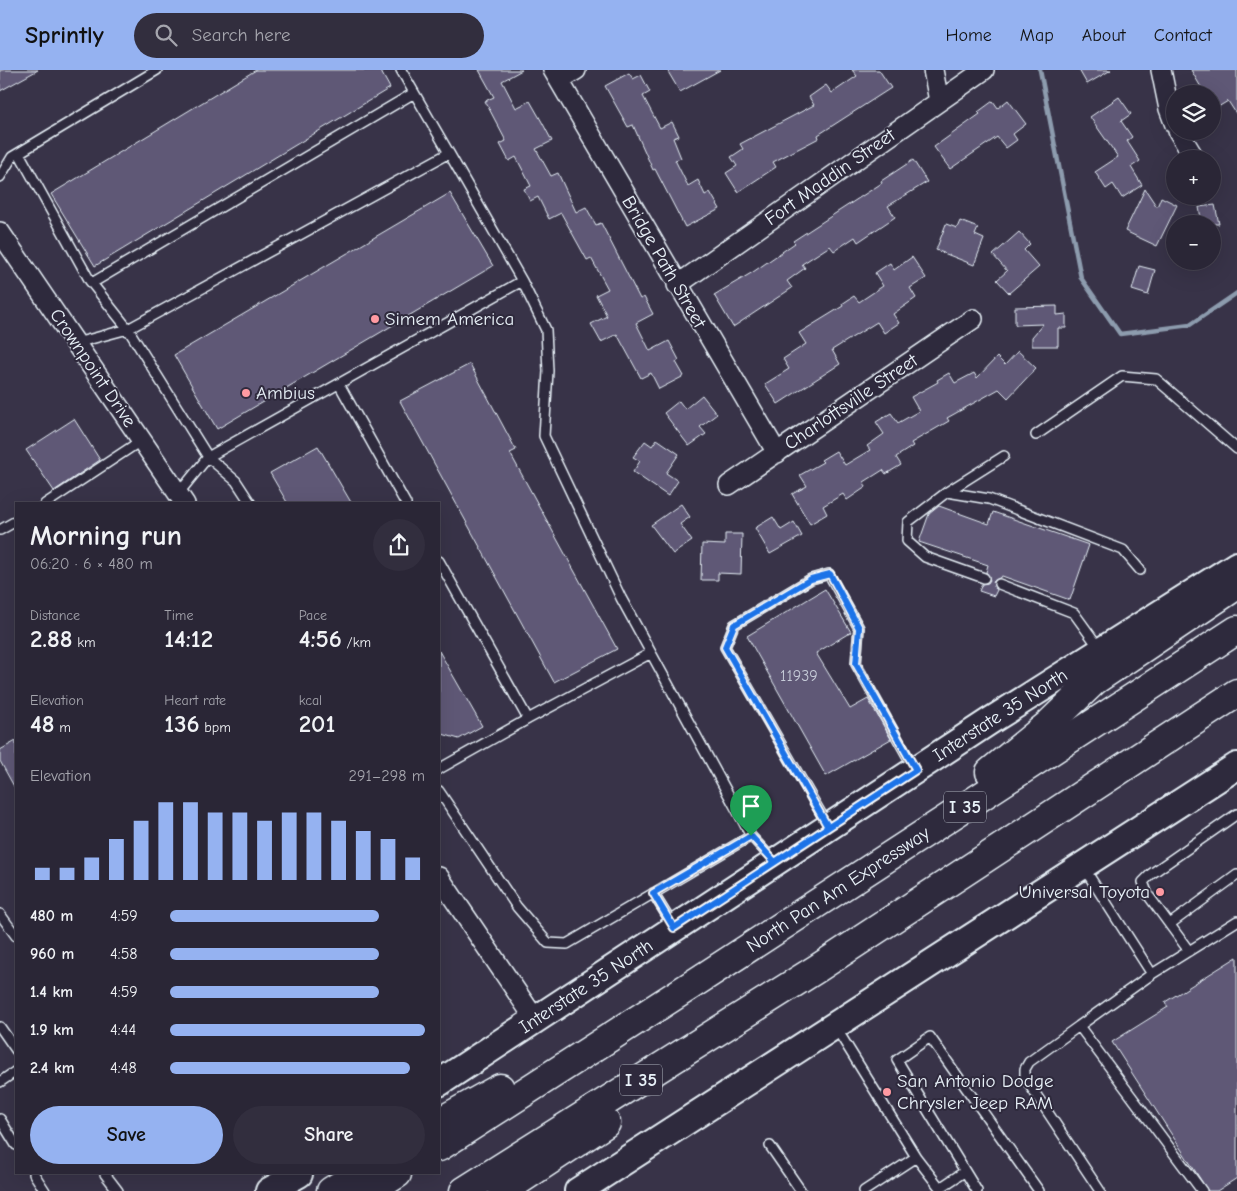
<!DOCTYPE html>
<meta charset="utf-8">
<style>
body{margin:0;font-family:"Comic Neue",sans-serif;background:#322e3e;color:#f1f3f6;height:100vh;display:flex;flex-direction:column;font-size:19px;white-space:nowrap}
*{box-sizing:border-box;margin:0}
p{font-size:16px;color:#a5a5ad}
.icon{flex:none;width:28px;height:28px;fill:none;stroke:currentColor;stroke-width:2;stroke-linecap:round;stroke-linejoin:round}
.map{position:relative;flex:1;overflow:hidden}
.panel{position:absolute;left:15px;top:432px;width:425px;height:672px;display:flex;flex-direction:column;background:#2a2636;border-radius:0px;box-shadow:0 5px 20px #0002,0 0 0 1px #464351}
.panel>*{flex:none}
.buttons{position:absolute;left:1166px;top:15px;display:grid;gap:10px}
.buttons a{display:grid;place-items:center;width:55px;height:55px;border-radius:50%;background:#2a2636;box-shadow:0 5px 20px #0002,0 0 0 1px #464351;font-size:25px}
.pin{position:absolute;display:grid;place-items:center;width:42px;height:42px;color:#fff;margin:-51px -21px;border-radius:50% 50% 50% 0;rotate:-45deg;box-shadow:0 0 5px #0007}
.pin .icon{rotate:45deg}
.round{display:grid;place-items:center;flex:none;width:52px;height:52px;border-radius:26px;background:#322e3e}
.overview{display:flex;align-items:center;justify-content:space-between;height:85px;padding:0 15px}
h1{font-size:28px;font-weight:700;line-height:38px}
.stats{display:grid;grid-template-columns:repeat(3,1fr);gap:8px;height:85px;padding:5px 15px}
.stats div{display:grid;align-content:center}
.stats b{font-size:25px;font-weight:700}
.stats small{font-size:14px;font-weight:400}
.stats p{font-size:14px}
.chart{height:140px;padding:10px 15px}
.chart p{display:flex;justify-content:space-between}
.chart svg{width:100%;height:90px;margin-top:5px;stroke:#95b2f1;stroke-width:6}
.action{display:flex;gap:10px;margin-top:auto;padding:10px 15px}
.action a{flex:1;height:58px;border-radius:30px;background:#95b2f1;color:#111;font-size:20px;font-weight:700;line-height:58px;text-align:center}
.action a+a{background:#322e3e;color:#f1f3f6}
ul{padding:0 15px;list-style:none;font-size:16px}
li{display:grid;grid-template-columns:80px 60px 1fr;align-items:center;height:38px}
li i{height:12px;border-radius:6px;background:#95b2f1}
header{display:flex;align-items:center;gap:30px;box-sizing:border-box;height:70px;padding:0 25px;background:#95b2f1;color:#111}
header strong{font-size:24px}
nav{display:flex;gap:28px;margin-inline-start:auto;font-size:18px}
.search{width:350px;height:45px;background:#322e3e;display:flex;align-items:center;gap:12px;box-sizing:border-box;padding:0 18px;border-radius:28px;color:#a5a5ad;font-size:19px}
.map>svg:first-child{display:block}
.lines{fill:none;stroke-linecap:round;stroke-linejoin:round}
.stream{stroke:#8d9cae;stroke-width:4.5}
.building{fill:#5e5876;stroke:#e8f1f8}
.lane-casing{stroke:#e8f1f8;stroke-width:12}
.street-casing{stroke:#e8f1f8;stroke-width:22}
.secondary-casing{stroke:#e8f1f8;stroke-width:30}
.highway-casing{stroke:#e8f1f8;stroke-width:31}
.lane{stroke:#2f2a3d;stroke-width:9}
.street{stroke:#2f2a3d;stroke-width:19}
.secondary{stroke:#2f2a3d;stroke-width:26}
.highway{stroke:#2f2a3d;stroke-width:28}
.route-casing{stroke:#fff;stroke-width:10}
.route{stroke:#1a73e8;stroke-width:6}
.poi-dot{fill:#ff9aa2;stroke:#2f2a3d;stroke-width:2}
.labels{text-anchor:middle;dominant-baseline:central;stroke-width:4;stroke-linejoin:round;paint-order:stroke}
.number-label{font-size:16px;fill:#c6cbd8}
.shield{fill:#2f2a3d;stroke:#b0b5c0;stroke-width:1}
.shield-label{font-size:18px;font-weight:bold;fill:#e8f1f8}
.street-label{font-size:19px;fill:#e8f1f8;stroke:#2f2a3d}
.poi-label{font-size:19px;fill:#e8f1f8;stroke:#2f2a3d;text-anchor:start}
</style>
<header>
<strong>Sprintly</strong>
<div class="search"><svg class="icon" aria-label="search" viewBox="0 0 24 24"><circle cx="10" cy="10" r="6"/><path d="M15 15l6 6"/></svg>Search here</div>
<nav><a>Home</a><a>Map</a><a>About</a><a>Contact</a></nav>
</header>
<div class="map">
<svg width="1237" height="1121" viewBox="0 0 1237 1121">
<rect width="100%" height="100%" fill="#383348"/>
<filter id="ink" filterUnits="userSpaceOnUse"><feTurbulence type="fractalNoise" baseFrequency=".02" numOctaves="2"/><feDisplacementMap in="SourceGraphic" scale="10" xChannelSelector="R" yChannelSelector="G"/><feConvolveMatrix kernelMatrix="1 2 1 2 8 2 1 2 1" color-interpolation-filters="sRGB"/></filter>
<g filter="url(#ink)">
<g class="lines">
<path class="stream" d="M1040 0 1081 208 1120 264 1190 255 1237 223"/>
</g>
<path class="building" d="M0 0H38L0 21Z
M256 0H380L390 18 95 196 51 124Z
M479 0H522L502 11 516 38 530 31 542 52 552 71 536 79 551 106 558 103 576 142 586 137 596 155 601 153 640 229 644 227 653 244 636 253 650 281 669 271 679 290 676 292 684 306 659 319 651 303 641 308 617 264 601 272 591 254 607 246 596 225 608 219 591 188 587 190 561 143 549 149 538 127 530 131 524 119 531 116 516 87 509 91 500 74 506 71 485 31 494 27Z
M667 0H720L680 22Z
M852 0H879L891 18 818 65 819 68 773 92 776 97 738 122 726 103 737 96 731 87 743 79 740 74 814 35 809 27 826 15 832 23 857 6Z
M1079 0H1111L1087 14Z
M1191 0H1237V45L1228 31 1218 37 1212 29V24H1205Z
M629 3 633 9 641 5 650 22 643 26 660 58 672 52 679 66 673 68 681 88 675 90 688 116 698 110 705 125 710 122 720 139 685 157 655 99 653 100 633 55 628 57 605 16Z
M1119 27 1131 44 1121 51 1132 67 1127 71 1140 91 1131 97 1142 115 1122 128 1113 114 1106 119 1095 102 1118 87 1090 47Z
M1008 30 1026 54 1013 64 1017 70 1006 78 997 67 950 99 934 77 980 44 978 42 993 31 998 38Z
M913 90 927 112 888 136 895 147 858 172 855 167 834 181 830 176 802 194 805 198 787 211 792 218 733 257 714 225 753 202 795 173 793 171 882 113 881 111Z
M1145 119 1157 137 1161 127 1177 135 1157 176 1125 161Z
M450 123 493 196 217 359 174 285Z
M1215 135 1219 154H1202L1199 137Z
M960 151 978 158 975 165 984 169 974 195 936 180 946 154 957 158Z
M1019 162 1030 174 1024 180 1039 197 1009 223 997 210 1007 201 993 185Z
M912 187 926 208 910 218 916 228 893 244 899 253 884 263 877 252 832 280 840 294 778 334 765 314 789 299 783 289 806 274 799 263 843 236 842 234 854 226 859 232 883 216 875 203 890 193 894 200Z
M1139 196 1155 200 1148 225 1132 220Z
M1057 236V245L1066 244V258H1058V276H1032V267L1043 254 1015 255V237Z
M1018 281 1036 298 1008 328 999 319 947 348 949 351 911 373 913 376 896 387 901 395 886 404 883 400 864 412 866 417 847 430 843 424 823 436 827 444 810 454 792 424 807 416 800 405 823 392 821 390 836 381 845 395 870 380 867 376 884 364 876 352 891 343 898 353 919 341 911 327 938 312 937 310 949 303 955 313 974 303 977 308 997 287 1005 295Z
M470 294 516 380 510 383 617 579 554 612 400 331Z
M702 325 717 344 700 357 706 364 689 376 664 343 679 331 685 339Z
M74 349 100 390 54 421 26 380Z
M657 369 679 384 666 403 678 411 668 426 633 402 640 391 633 387 645 371 652 376Z
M318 376 352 434H288L270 403Z
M681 434 690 447 680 454 692 471 673 484 651 455Z
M939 436 989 454 993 442 1089 475 1070 530 1002 506 993 512 997 520 994 526 979 521 982 514 988 513 990 510 986 502 988 495 919 472 929 444Z
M773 447 781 460 794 452 802 466 770 484 755 458Z
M725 464H742L741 504 718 503V510H701L702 474 725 475Z
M825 519 851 562 816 583 850 639 868 629 891 669 826 706 747 566Z
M439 581 482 656 459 669 439 663Z
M16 671V720L0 691V680Z
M1237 887V1108L1217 1121H1208L1112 972 1168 937 1165 932Z"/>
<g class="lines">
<defs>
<path id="lane" d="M401 0 449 83
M19 83 90 211 128 259 449 83 522 211 208 387 236 411 251 434
M0 107 12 87 157 0
M92 213 414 23
M76 273 128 259 208 387 178 424
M339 314 406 434
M1036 365 1122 306 1156 309 1237 379
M947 422 989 429 1123 480 1140 500
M45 434 142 370
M0 460 16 451
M439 491 528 649 439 699
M984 508 925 487 907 471 908 452 947 422 1004 386
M999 514 1074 543 1100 579
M528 649 651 583
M439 721 517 837 548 873 567 874 751 766 621 528 544 366 548 301 546 260 522 211
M827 754 725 577 734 555 811 509 829 504 859 558 856 594 914 698
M751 766 773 790
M1084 798 1152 904 1079 956 1202 1121
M653 823 674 857
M0 844 16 866
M1170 854 1237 805
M1189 881 1148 825 1143 812 1151 804 1237 744
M1152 904 1237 851
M1079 956 1029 992 1025 999V1008L1100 1121
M0 957 16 980
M836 958 916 1087 864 1121
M0 1012 16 1001
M0 1049 16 1075
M770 1076 801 1121
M916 1087 940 1118 964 1102
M34 1104 45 1121
M105 1104 118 1121
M977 1121 897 990 930 967 1039 1121"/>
<path id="street" d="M553 0 777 383
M933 0 939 31
M1161 0 1169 39 1175 55
M559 10 576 0
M1178 61 1195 89
M0 162 185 434
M677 215 984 0
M729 415 973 249
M439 807 535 949"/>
<g id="secondary">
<path id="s1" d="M439 1013 990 651 1237 495"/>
<path d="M269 1121 299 1104"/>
<path d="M578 1121 1237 696"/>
</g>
<g id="highway">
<path d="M990 702 1050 653 1094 611 1237 515"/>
<path d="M439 1052 500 1018"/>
<path id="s2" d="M439 1077 693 914 1237 560"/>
<path d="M331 1121 358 1104"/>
<path d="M370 1121 397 1104"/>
<path d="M464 1121 818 898 1237 623"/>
<path d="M503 1121 606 1053"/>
</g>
</defs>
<use href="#lane" class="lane-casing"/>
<use href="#street" class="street-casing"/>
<use href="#secondary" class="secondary-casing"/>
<use href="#highway" class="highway-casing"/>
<use href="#lane" class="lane"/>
<use href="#street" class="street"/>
<use href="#secondary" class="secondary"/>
<use href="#highway" class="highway"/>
</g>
</g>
<g class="lines" filter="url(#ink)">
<defs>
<path id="route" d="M751 766 653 823 674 858 916 700 856 594 859 558 830 504 811 509 734 555 725 577 828 757 775 792 751 766"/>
</defs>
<use href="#route" class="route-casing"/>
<use href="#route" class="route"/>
</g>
<g class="poi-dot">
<circle cx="375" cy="249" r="5"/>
<circle cx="246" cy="323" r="5"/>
<circle cx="1160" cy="822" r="5"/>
<circle cx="887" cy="1022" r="5"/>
</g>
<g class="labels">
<g class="number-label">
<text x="799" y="606">11939</text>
</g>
<g class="shield">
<rect x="944" y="721.5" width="42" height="31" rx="4"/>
<rect x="620" y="994.5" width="42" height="31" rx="4"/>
</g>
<g class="shield-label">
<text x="965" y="737">I 35</text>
<text x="641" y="1010">I 35</text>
</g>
<g class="street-label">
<text transform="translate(830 107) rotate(-35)">Fort Maddin Street</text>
<text transform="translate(664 192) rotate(60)">Bridge Path Street</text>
<text transform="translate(93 298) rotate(56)">Crownpoint Drive</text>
<text transform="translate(851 332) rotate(-34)">Charlottsville Street</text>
<text stroke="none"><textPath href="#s1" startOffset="671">Interstate 35 North</textPath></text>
<text stroke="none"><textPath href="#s2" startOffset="475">North Pan Am Expressway</textPath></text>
<text stroke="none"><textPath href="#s1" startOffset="176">Interstate 35 North</textPath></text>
</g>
<g class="poi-label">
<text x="385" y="249">Simem America</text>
<text x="256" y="323">Ambius</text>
<text x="1150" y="822" text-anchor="end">Universal Toyota</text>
<text x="897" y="1011">San Antonio Dodge<tspan x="897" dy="22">Chrysler Jeep RAM</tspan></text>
</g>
</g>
</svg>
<div class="buttons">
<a><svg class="icon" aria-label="layers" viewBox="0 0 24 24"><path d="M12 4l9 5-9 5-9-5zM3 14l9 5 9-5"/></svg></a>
<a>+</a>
<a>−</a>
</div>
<div class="pin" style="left:751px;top:766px;background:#1e9e55"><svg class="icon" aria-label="arrive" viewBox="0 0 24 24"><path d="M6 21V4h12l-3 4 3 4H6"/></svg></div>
<section class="panel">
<div class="overview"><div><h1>Morning run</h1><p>06:20 · 6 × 480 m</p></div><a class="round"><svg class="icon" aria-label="share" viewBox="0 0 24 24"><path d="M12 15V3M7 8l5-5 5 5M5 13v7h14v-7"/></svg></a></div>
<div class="stats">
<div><p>Distance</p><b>2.88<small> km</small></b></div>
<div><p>Time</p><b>14:12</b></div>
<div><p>Pace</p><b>4:56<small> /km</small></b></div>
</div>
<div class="stats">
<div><p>Elevation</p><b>48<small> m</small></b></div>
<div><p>Heart rate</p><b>136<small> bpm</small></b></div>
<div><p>kcal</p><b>201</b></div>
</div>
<div class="chart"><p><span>Elevation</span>291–298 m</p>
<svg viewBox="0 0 160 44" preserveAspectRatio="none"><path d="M5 44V38M15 44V38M25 44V33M35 44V24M45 44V15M55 44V6M65 44V6M75 44V11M85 44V11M95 44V15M105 44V11M115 44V11M125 44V15M135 44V20M145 44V24M155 44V33"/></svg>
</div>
<ul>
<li><b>480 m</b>4:59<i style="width:82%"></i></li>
<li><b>960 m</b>4:58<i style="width:82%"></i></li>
<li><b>1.4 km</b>4:59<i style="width:82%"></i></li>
<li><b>1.9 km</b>4:44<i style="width:100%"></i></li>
<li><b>2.4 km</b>4:48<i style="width:94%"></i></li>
</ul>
<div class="action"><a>Save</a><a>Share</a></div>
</section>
</div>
